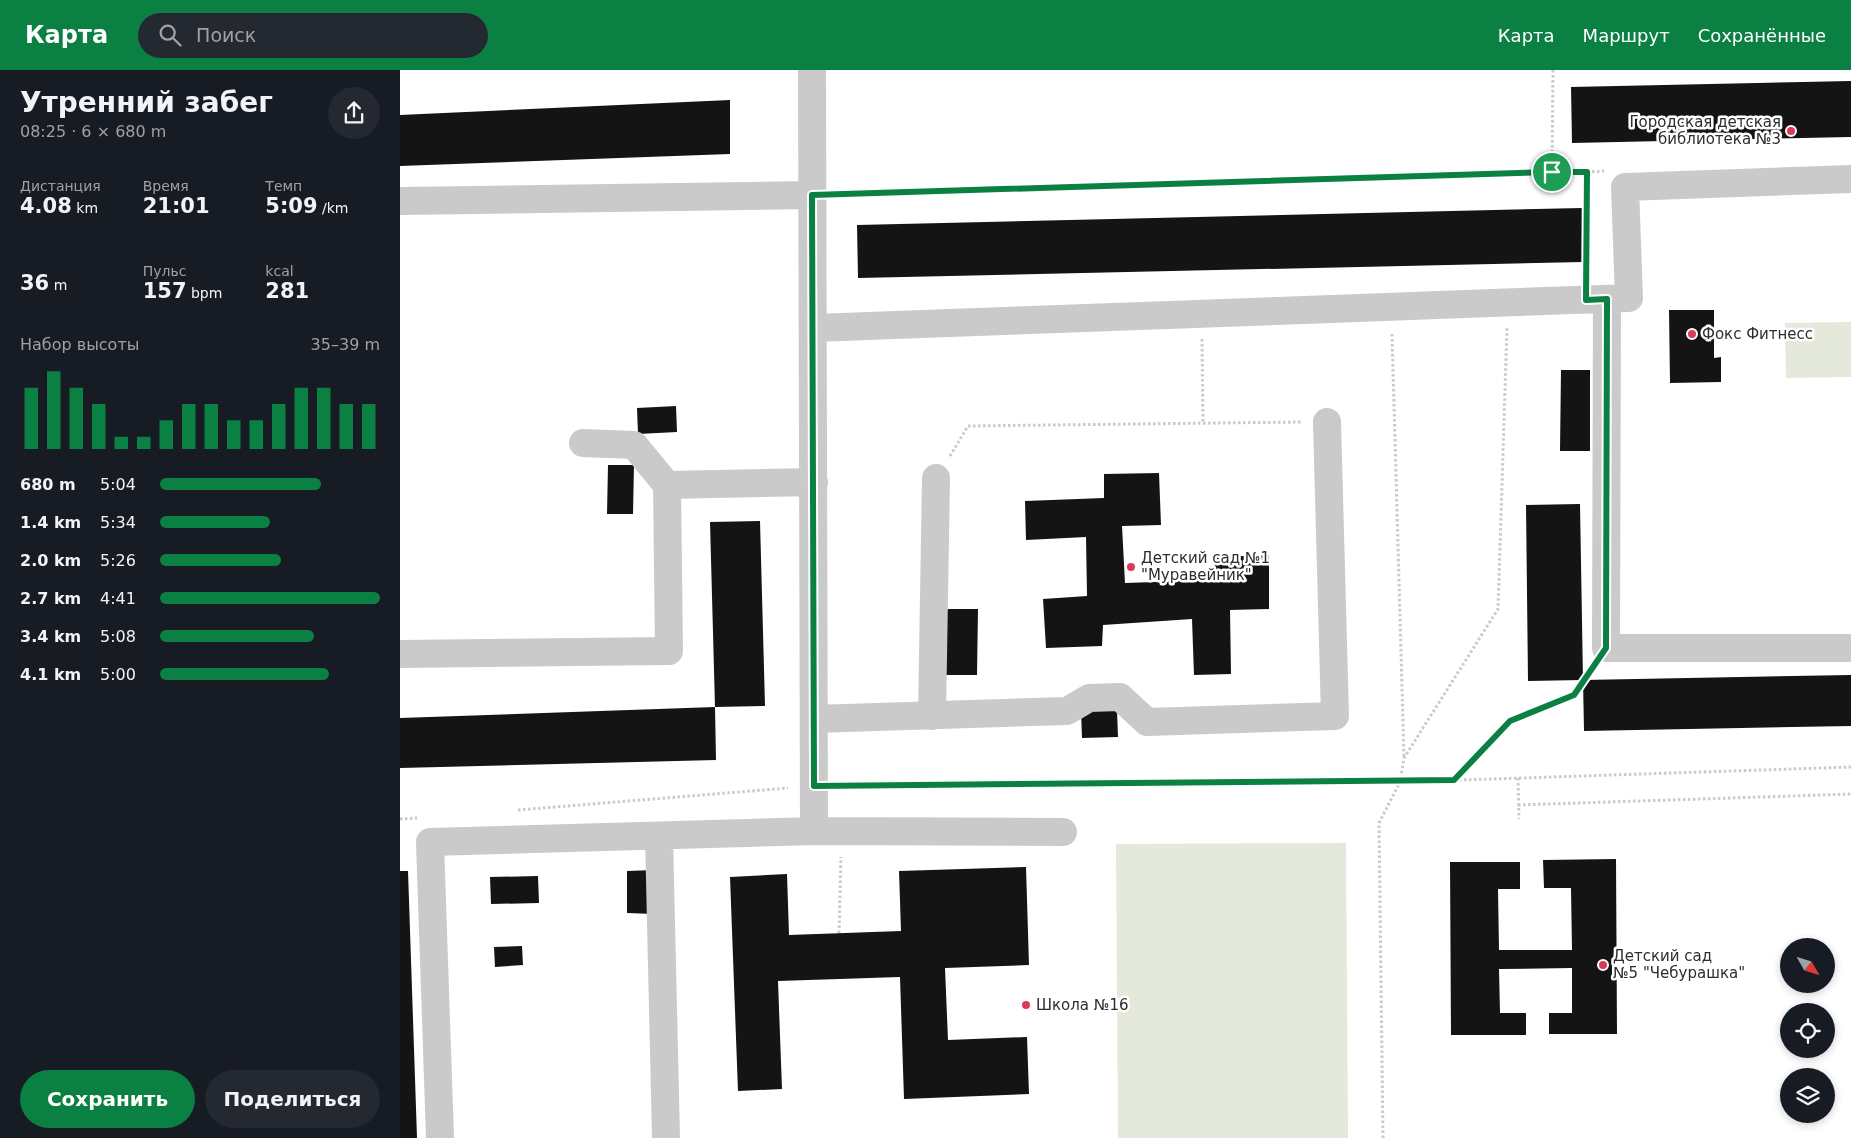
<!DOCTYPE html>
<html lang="ru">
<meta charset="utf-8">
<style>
body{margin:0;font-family:"DejaVu Sans",sans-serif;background:#242831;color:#f1f3f6;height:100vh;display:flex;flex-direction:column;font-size:19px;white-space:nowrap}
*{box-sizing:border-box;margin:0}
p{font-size:16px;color:#9ea1a6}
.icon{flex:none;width:28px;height:28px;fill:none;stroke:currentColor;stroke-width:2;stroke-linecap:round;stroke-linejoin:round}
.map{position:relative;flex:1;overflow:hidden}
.details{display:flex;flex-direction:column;background:#171b24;width:400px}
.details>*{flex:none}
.needle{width:32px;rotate:129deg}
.controls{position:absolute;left:1380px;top:868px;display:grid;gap:10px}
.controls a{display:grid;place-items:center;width:55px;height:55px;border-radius:50%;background:#171b24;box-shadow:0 2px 8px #0003;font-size:25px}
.pin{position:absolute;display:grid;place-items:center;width:42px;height:42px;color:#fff;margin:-21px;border:2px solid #fff;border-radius:50%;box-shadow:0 1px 5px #0007}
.round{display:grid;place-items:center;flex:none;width:52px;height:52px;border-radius:26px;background:#242831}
.overview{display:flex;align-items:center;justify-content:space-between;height:85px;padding:0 20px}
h1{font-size:28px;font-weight:700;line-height:38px}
.metrics{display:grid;grid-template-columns:repeat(3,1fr);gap:8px;height:85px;padding:5px 20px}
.metrics div{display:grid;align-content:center}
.metrics b{font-size:21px;font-weight:700}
.metrics small{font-size:14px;font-weight:400}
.metrics p{font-size:14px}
.chart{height:140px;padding:10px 20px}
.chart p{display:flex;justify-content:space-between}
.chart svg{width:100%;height:90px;margin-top:5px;stroke:#0b8043;stroke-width:6}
.cta{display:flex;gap:10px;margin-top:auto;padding:10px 20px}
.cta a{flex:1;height:58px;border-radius:30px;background:#0b8043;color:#fff;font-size:20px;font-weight:700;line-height:58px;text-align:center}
.cta a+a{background:#242831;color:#f1f3f6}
ul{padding:0 20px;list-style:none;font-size:16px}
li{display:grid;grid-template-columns:80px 60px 1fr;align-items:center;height:38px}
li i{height:12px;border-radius:6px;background:#0b8043}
header{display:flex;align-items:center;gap:30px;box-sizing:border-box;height:70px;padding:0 25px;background:#0b8043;color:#fff}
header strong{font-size:24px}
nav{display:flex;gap:28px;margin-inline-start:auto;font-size:18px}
.search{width:350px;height:45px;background:#242831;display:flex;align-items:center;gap:12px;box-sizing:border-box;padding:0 18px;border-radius:28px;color:#9ea1a6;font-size:19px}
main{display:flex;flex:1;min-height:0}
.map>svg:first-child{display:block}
.pitch{fill:#e4e9db}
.building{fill:#141414}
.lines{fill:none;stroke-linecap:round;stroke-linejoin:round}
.path{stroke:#cacaca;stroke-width:3;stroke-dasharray:2.5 2.5;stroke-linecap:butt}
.minor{stroke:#cacaca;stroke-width:28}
.route-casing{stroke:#fff;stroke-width:10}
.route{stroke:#0b8043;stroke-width:6}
.poi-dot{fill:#d83a58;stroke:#fff;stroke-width:2}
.labels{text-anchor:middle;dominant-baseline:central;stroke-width:5;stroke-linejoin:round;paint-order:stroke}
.poi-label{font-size:15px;fill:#2d2d2d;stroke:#fff;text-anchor:start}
</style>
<header>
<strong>Карта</strong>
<div class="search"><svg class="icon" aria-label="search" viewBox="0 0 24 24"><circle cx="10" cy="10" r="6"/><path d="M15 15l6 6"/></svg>Поиск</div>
<nav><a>Карта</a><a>Маршрут</a><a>Сохранённые</a></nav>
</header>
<main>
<section class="details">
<div class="overview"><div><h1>Утренний забег</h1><p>08:25 · 6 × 680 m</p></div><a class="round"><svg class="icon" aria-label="share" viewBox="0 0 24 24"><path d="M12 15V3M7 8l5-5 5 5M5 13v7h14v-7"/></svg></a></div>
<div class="metrics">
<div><p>Дистанция</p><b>4.08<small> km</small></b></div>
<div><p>Время</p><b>21:01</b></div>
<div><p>Темп</p><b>5:09<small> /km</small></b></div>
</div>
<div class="metrics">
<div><b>36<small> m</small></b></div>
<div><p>Пульс</p><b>157<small> bpm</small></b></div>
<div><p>kcal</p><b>281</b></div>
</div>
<div class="chart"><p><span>Набор высоты</span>35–39 m</p>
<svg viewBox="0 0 160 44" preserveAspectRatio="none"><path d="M5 44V14M15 44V6M25 44V14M35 44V22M45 44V38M55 44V38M65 44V30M75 44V22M85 44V22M95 44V30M105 44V30M115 44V22M125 44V14M135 44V14M145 44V22M155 44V22"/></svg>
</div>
<ul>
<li><b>680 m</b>5:04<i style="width:73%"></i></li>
<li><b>1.4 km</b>5:34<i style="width:50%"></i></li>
<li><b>2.0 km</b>5:26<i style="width:55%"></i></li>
<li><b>2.7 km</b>4:41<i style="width:100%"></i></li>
<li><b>3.4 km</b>5:08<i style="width:70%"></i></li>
<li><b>4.1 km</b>5:00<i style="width:77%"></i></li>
</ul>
<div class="cta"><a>Сохранить</a><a>Поделиться</a></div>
</section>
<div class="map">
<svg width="1451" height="1068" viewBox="0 0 1451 1068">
<rect width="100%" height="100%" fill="#fff"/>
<path class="pitch" d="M1451 252V307L1386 308 1385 253Z
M946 773 948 1068H718L716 774Z"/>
<path class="building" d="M1451 11V67L1172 73 1171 17Z
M330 30V84L0 96V45Z
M1182 138 1183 192 458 208 457 155Z
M1269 240H1314V288L1321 287V312L1270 313Z
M1161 300H1190V381H1160Z
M276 336 277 362 238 364 237 338Z
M208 395H234L233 444H207Z
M759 403 761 455 722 456 725 513 814 510 815 487 869 485V539L830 540 831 604 794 605 792 549 703 555 702 576 646 578 643 529 687 526 686 467 626 470 625 431 704 428V404Z
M1180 434 1183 610 1128 611 1126 435Z
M360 451 365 636 315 637 310 452Z
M541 539H578L577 605H541Z
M1451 605V656L1184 661 1183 610Z
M315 637 316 690 0 698V648Z
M717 640 718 667 682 668 681 641Z
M1216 789 1217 964H1149V943H1172V898L1099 899 1100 943H1126V965H1051L1050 792H1120V819H1098L1099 880H1172L1171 818H1144L1143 790Z
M626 797 629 895 545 898 548 970 627 967 629 1024 504 1029 500 907 378 911 382 1019 338 1021 330 807 387 804 389 865 501 861 499 801Z
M254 800V844L227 843V801Z
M0 801H8L17 1068H0Z
M138 806 139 833 91 834 90 807Z
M122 876 123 895 95 897 94 877Z"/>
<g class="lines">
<path class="path" d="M1153 0 1152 102H1187V202
M1187 102 1204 101
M438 124 1152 102
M992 264 1004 688
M802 269 803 354
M550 386 568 356 902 352
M1118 708 1119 749
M1054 710 1110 651 1174 625 1191 599
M439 716 1000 712 1451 697
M1118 735 1451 724
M118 740 388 718
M0 749 17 748
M439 863 441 787
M983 1068 979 753 1000 712 1004 688 1098 539 1107 258"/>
<path class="minor" d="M412 0 414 761
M0 131 412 125
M1207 229 1206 578H1451
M414 258 1229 228 1225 117 1451 109
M183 373 234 375 267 415
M0 584 269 581 267 415 414 412
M532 646 536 408
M414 649 667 641 689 628 720 627 747 652 935 646 927 352
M259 766 266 1068
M40 1068 30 772 414 761 663 762"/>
</g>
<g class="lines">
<defs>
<path id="route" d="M1152 102H1187L1186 230 1207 229 1206 578 1174 625 1110 651 1054 710 414 716 412 125Z"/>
</defs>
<use href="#route" class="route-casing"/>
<use href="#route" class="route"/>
</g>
<g class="poi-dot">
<circle cx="1391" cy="61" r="5"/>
<circle cx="1292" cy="264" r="5"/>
<circle cx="731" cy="497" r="5"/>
<circle cx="1203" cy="895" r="5"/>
<circle cx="626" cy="935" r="5"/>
</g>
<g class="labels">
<g class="poi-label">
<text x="1381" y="52" text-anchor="end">Городская детская<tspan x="1381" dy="17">библиотека №3</tspan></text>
<text x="1302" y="264">Фокс Фитнесс</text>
<text x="741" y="488">Детский сад №1<tspan x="741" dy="17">"Муравейник"</tspan></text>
<text x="1213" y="886">Детский сад<tspan x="1213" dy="17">№5 "Чебурашка"</tspan></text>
<text x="636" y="935">Школа №16</text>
</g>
</g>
</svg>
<div class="controls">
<a><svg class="needle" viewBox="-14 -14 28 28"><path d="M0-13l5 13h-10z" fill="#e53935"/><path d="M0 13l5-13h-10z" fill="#9ea1a6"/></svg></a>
<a><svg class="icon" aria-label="locate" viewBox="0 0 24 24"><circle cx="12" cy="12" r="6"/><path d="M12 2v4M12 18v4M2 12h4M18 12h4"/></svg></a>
<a><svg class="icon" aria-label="layers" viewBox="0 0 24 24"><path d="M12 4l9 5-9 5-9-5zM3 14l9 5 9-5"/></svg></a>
</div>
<div class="pin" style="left:1152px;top:102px;background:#1e9e55"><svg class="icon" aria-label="arrive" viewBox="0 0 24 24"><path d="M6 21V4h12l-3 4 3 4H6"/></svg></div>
</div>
</main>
